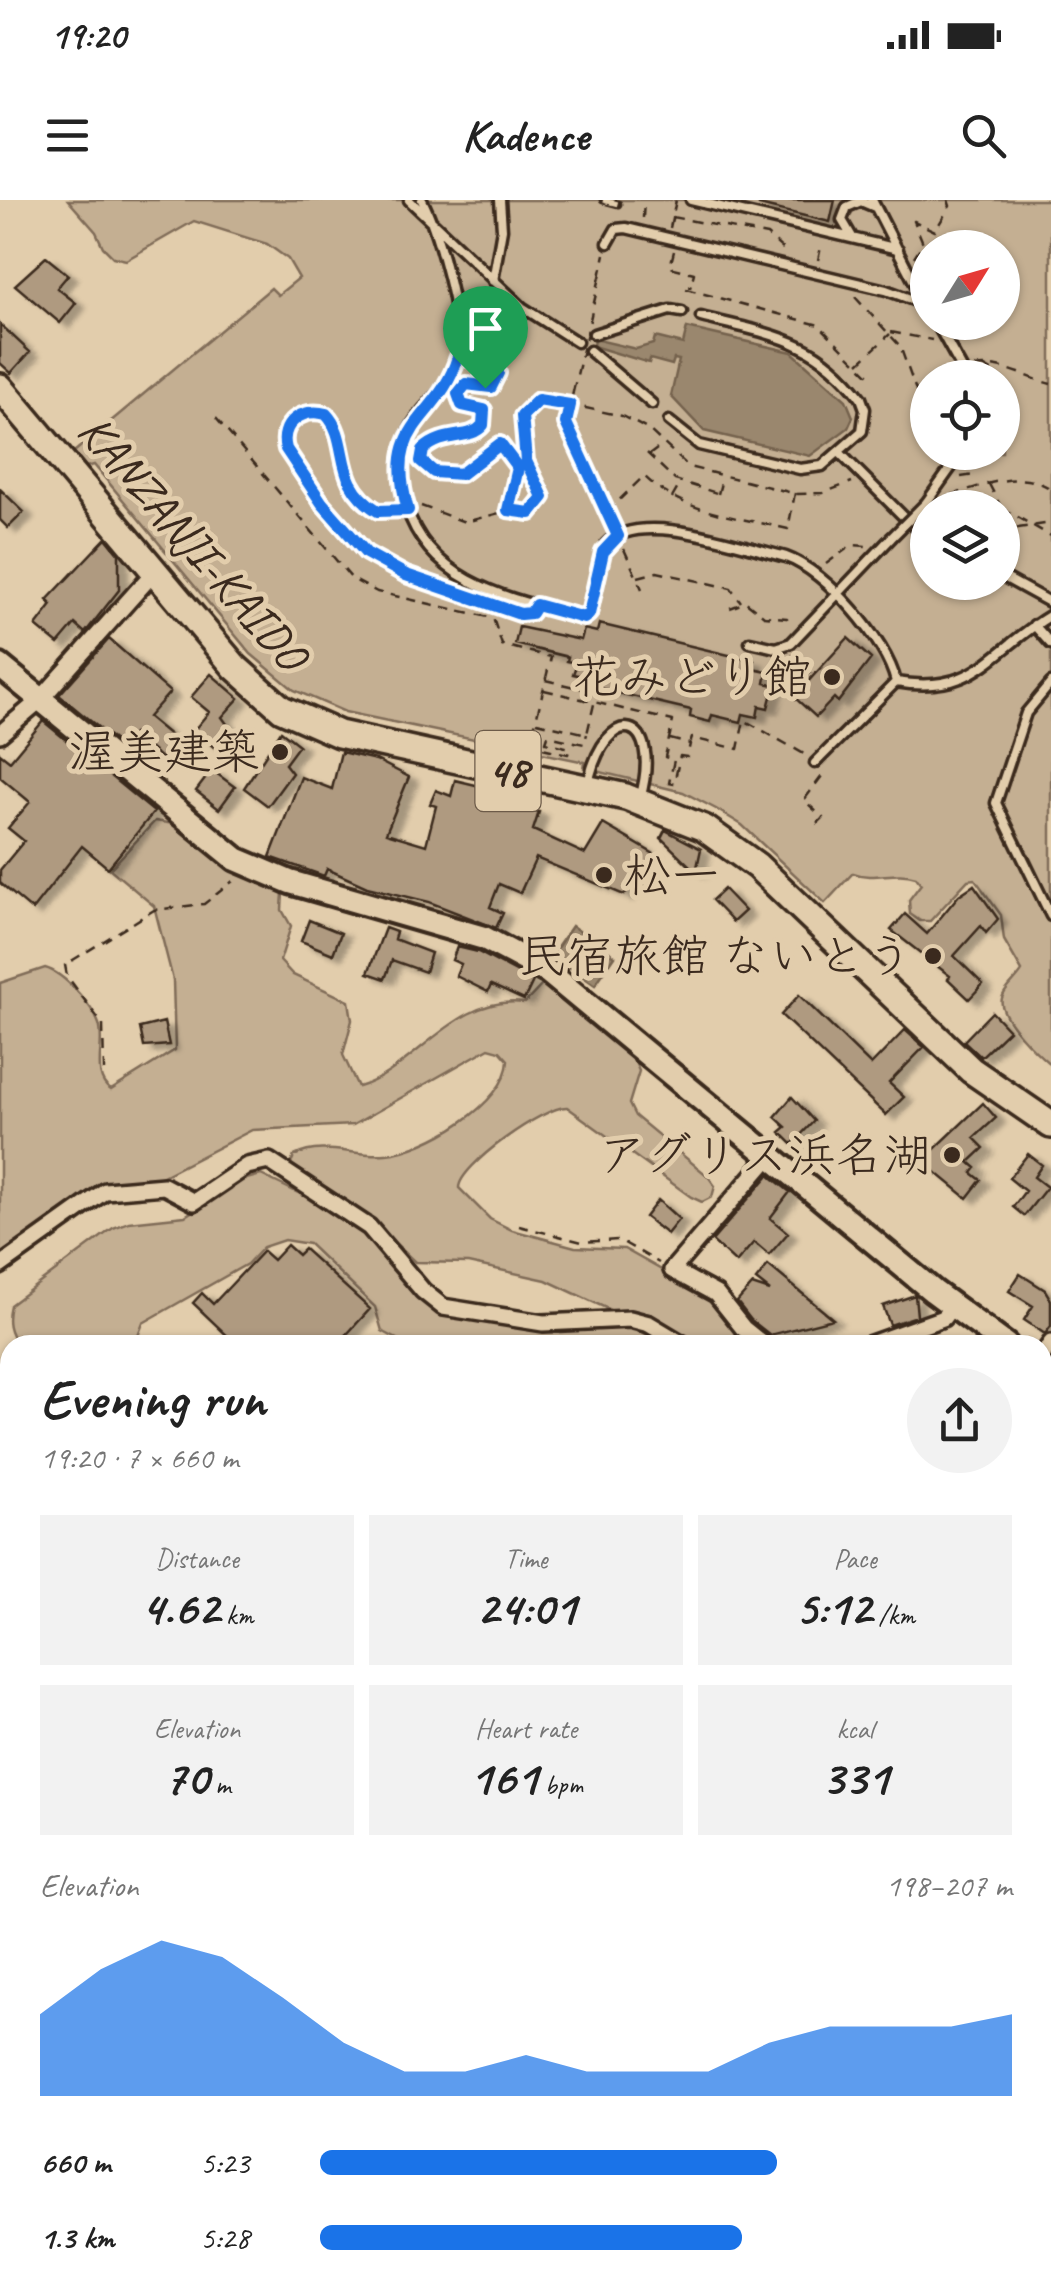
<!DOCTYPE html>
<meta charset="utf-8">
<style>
body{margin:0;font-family:Caveat,"Klee One",sans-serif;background:#f2f2f2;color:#222;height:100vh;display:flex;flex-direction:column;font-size:38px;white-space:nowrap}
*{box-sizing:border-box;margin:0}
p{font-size:32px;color:#767676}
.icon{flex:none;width:55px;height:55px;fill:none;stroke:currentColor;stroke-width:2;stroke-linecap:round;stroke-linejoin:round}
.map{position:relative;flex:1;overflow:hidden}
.side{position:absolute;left:0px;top:1135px;width:1052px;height:962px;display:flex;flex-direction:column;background:#fff;border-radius:30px 30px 0 0;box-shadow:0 2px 8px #0004}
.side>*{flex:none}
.needle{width:65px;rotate:53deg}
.buttons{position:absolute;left:910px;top:30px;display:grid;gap:20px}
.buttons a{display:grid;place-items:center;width:110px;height:110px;border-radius:50%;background:#fff;box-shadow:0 2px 8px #0004;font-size:50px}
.pin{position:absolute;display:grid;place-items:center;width:85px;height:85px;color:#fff;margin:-102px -42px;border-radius:50% 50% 50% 0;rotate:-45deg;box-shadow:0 0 10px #0007}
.pin .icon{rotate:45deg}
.round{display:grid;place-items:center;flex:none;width:105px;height:105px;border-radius:52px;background:#f2f2f2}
.headline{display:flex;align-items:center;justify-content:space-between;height:170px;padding:0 40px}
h1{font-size:55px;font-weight:600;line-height:75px}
.metrics{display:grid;grid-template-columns:repeat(3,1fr);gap:15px;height:170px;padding:10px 40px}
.metrics div{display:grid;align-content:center;border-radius:0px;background:#f2f2f2;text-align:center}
.metrics b{font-size:50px;font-weight:600}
.metrics small{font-size:28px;font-weight:400}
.metrics p{font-size:28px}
.chart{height:280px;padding:20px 40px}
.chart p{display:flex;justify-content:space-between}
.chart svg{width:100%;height:180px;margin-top:10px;fill:#1a73e8;opacity:.7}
ul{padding:0 40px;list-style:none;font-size:32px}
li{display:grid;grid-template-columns:160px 120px 1fr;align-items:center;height:75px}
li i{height:25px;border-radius:12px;background:#1a73e8}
.status{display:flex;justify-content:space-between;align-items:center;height:70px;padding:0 50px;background:#fff;direction:ltr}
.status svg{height:28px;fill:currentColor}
header{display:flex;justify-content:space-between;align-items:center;height:130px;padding:0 40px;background:#fff;font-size:45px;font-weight:600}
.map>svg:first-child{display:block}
.built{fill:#d3be9f}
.green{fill:#c4af92;stroke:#806c58;stroke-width:2.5;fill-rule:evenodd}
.water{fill:#9a876e;stroke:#74624e;stroke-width:2.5}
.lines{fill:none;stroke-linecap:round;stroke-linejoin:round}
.stream{stroke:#74624e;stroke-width:5}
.building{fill:#af9a80;stroke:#3b2a1e;stroke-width:2.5;filter:url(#shadow)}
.lane-casing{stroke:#3b2a1e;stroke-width:15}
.street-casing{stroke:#3b2a1e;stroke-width:22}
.secondary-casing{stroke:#3b2a1e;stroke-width:30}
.primary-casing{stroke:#3b2a1e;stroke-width:32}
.path{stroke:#3b2a1e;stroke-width:2.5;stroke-dasharray:10 8;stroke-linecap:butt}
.lane{stroke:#e2cdac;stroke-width:8}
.street{stroke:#e2cdac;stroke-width:15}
.secondary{stroke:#e2cdac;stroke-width:22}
.primary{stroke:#e2cdac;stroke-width:25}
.rail-casing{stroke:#3b2a1e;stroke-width:9}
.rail{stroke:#e2cdac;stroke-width:5;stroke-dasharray:15;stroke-linecap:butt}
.lane-bridge-casing{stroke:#3b2a1e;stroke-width:15;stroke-linecap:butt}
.path-bridge{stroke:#3b2a1e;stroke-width:2.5;stroke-dasharray:10 8;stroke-linecap:butt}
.lane-bridge{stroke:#e2cdac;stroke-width:8}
.route-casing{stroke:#fff;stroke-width:20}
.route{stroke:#1a73e8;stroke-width:12}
.poi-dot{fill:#3b2a1e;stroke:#e2cdac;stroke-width:4}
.labels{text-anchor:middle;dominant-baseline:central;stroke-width:10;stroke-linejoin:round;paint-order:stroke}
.shield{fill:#e2cdac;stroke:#6d5b49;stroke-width:2.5}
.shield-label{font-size:45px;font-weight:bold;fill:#3b2a1e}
.street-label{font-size:48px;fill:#3b2a1e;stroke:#e2cdac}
.poi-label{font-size:48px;fill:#3b2a1e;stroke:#e2cdac;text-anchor:end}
</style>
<div class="status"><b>19:20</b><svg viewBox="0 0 49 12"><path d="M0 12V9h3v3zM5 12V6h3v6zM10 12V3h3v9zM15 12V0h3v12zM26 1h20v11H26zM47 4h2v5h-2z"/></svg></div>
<header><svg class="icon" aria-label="menu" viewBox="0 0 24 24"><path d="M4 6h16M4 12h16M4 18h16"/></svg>Kadence<svg class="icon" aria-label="search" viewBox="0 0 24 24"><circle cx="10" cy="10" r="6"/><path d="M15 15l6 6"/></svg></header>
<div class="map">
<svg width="1051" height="2096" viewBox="0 0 1051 2096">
<defs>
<filter id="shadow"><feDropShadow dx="9" dy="5" stdDeviation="2.5" flood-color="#0004"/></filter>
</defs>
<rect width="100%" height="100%" fill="#e2cdac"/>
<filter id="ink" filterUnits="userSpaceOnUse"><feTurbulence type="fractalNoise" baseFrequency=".01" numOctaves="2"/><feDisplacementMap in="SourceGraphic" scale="20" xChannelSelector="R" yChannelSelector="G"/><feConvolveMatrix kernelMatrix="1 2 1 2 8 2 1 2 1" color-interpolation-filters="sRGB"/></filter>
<g filter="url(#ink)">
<path class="built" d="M169 2088H321L327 2096H146Z"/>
<path class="green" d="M68 0H1051V865C1038 854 997 817 1002 798 1005 788 1017 780 1022 771L1004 740 1001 715 975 679 968 680 930 721H920L910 714 909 700 921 684 916 677C894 670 874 681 853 673L825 703 742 625 716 609 683 592 584 568 585 562 345 512 294 490 251 454 94 265 86 267 74 252 271 88 278 95 299 78 288 59 267 44 194 21 126 60 113 57 103 47 96 32ZM928 48H1002V122H928ZM928 178H1002V252H928ZM928 308H1002V382H928Z
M155 621 174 624 232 668 283 693 282 710 291 726 280 761 293 775 349 801 352 820 343 855 358 887C414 871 455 793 525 803L544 783 631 853 639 871 629 904 635 916 708 976 715 986 712 997 702 1002 691 997 567 907C544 906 459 966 459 988L490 1019 512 1030 575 1047 624 1049 708 1096 756 1145H695L651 1117 610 1110 546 1080 468 1063 415 1062 373 1022 289 968 294 956C324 941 354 957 386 954 425 951 507 904 508 860L500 851 489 848 353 925 252 930 159 978 103 984 0 1057V783L45 768C64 773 92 805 99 824 106 844 90 877 111 890L175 850 173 780 154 706 110 669Z
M261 975 327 1007 364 1033 418 1096 440 1114 543 1130 629 1126 671 1145H408L382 1131 375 1107 309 1044 284 1040 263 1047 247 1064 143 1123 138 1136 147 1145H18C8 1131 6 1121 10 1105L113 1028 129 1022 185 1016 239 981Z
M0 1221 10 1223V1353L0 1349Z"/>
<path class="water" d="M479 95 488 98 514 124 507 137 490 141 472 102Z
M687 128 792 152 846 200 853 217 848 228 810 256 704 231 671 196 679 160 674 159 672 165 650 159 649 163 593 146 594 139 636 149 653 144 655 137 683 144Z
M572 726 615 756 595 785 552 755Z"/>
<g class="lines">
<path class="stream" d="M1042 1381 1051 1375"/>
</g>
<path class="building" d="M759 0H835L830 22 759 5Z
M46 57 68 75 57 88 76 103 60 123 15 85Z
M0 124 30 152 11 173 0 163Z
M0 289 24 312 8 328 0 320Z
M106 338 119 354V390L85 433 75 424 58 444 36 426 52 405 47 400Z
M599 424 754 461 753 469 767 472 765 483 774 485 768 508 759 506 757 517 743 514 741 522 712 515 710 522 690 517 691 510 585 485 587 477 573 474 577 463 567 461 568 457 515 444 519 427 581 440 584 429 597 432Z
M848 438 871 459 838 502 834 498 816 517 794 497Z
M109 439 170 492 148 517 177 541 162 559 133 534 122 547 59 495Z
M211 474 239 498 222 517 232 531 217 550 194 530 209 512 191 497Z
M43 521 154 612 108 668 82 646 32 710 0 683V670L24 641 8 628 30 602 0 577V553L10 561Z
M281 531 299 545 285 564 292 573 268 606 244 588Z
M341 552 376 560 409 577 386 633 426 645 436 606 430 604 436 590 451 596 455 580 484 587 481 601 504 608 506 601 539 612 533 630 585 654 603 624 654 654 624 695 536 658 520 693 499 684 490 707 503 713 496 728 429 702 367 687 327 669 324 676 270 657 301 577 332 589Z
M212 570 235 587 219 609 196 591Z
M665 630 701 649 696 672 661 638Z
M974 685 998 719 986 733 981 726 954 756 983 784 969 799 948 779 950 776 891 730 905 714 927 734 959 695Z
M724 689 745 711 733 722 712 700Z
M309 720 341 733 333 754 301 741Z
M385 728 396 732 394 739 431 753 425 772 392 760 385 779 368 773Z
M457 747 478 752 533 781 524 800 491 785 488 792 456 776 461 764 452 760Z
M799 795 871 865 905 830 924 847 889 883 904 897 886 915 781 815Z
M992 812 1009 830 981 857 964 841Z
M164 822 169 845 144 847 140 828Z
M792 897 814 921 792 944 780 932 786 927 775 917Z
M983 903 996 918 974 938 984 948 969 962 976 968 972 973 981 980 967 998 922 961Z
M1028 954 1042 965 1034 977 1047 987 1024 1016 1013 1007 1025 991 1009 978Z
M769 975 790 992 770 1018 788 1033 769 1055 754 1042 736 1063 712 1041Z
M658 1000 679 1019 667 1034 645 1017Z
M287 1045 298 1055 304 1049 370 1109 337 1145H237L193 1103 202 1093 213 1104 263 1051 273 1060Z
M768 1065 833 1119 770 1135 751 1120 737 1102 752 1085 770 1091 756 1080Z
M1020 1074 1045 1090 1051 1100V1126L1045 1134 1024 1120 1033 1106 1009 1091Z
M915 1095 917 1116 890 1125 883 1106Z"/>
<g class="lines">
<defs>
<path id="lane" d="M409 0 522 107 577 142
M422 0C438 31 463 121 458 155 453 188 421 203 409 231 399 254 399 283 406 306 431 386 513 399 584 418L589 414 606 344C640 308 743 347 786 357 826 371 887 441 896 482
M691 0 898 49
M872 0 928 109
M852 37 842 20 847 7 861 1 875 7
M608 43 616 29 626 28 886 90 924 104
M493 81 502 29 500 0
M936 122 967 178
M594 134 670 110 682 112
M590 151 652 204
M669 221 699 245 800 269 822 266 862 231 865 209 861 198C816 138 769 134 701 117
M840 253 904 317
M926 303 962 252
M913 325 928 339
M1002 376 1051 403
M1034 425 1051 444
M750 442 776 448 791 443 891 338
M1051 483 1026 513 996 603 1051 716
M815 563 896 482C976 496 990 451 1051 415
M588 584C606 500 664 515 640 599
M1042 1701 1051 1700
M399 2088 404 2096
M625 2096 694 2088 752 2096
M887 2096 892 2088"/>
<path id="street" d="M0 534 40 500 155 371
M0 1066 105 991 164 986 194 1002 247 966 269 961 369 1027 423 1091 443 1107 543 1123 630 1119 649 1124 684 1145
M764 1145 743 1128 716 1094 672 1070 770 956
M868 1145 943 1118 952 1106
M1042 1156 1051 1143
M0 1185 10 1199
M1042 1340 1051 1336
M1042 1422 1051 1408
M0 1440 10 1445
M1042 1483 1051 1516
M0 1648 10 1654
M0 1688 10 1679
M0 1731 10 1742"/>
<path id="secondary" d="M0 466 236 659 290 682 484 738 548 772 933 1091 1006 1145
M1042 1169 1051 1175
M1042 1651 1051 1647
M21 2096 28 2088"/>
<path id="primary" d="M0 187 235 467 282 509 339 534 626 597 704 628 757 666 971 870 1051 925"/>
</defs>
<use href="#lane" class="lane-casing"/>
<use href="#street" class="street-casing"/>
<use href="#secondary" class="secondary-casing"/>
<use href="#primary" class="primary-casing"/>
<path class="path" d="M672 17 767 35 785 51
M643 18 644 0
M670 28 676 0
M674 51 670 67 694 73 690 88
M914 57 923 43 914 21 935 31 950 6 948 0
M818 60 822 43
M600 77 605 54
M686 89 819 125 869 175
M855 97 900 146 928 224
M891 132 932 140
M469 159 485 162 498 173 491 187 465 184 458 193 462 205 484 210 483 225C470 241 444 231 423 250L421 261 435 271 461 274 500 244 518 268 509 310 531 313 543 297 526 261 521 230 527 209 545 199 622 216 649 230 689 267 797 294 823 293 852 282
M859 163 890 134
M983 166 993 172
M975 167C1003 162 1024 177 1051 184
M573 192 566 223 612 324
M216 218 352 379 377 392 493 418 502 445 551 457 530 545 568 554 570 548 546 542 548 536 584 544 587 534
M930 252 935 269
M647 253 675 280 723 295
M649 255 662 245
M961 277 975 275
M989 284 1001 307
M718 294 722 279
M952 295C983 285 1021 269 1051 289
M953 297 961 308
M672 298 680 284
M421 306 465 322 507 311
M1002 308 1051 336
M607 312 644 276C681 313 739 317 788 329L795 293
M394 314C333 310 353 241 326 214 302 207 279 224 286 249 341 341 367 364 469 395
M624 349 642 389
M1002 360 1013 349 1018 328 1051 323
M826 364 852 345 866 346
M638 377 657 372 731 388 741 402
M730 408 746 402 764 416 787 418 790 426
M791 455 811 474
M545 480 616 497
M544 490 673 521 665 557 674 560 669 583 674 584 680 556 687 557 690 544
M537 522 587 534 594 504
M670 539 690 544 692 538 738 549 744 520 804 554
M817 624 823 618 804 600 825 572
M104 871 103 825 67 776 65 765 154 710 204 704 233 681
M519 1026 582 1042 619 1040 659 1063"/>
<use href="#lane" class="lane"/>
<use href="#street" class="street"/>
<use href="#secondary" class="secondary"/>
<use href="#primary" class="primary"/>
<defs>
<path id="rail" d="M603 0 618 4"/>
</defs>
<use href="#rail" class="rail-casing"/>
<use href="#rail" class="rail"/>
<defs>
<path id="lane-bridge" d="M891 338 926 303"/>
</defs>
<use href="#lane-bridge" class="lane-bridge-casing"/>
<path class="path-bridge" d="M573 192 600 77"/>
<use href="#lane-bridge" class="lane-bridge"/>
</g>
</g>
<g class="lines" filter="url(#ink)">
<defs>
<path id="route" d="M458 157 485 162 498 173 491 187 466 184 458 194 462 205 484 210 483 225C470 241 444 230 423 250L421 261 434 272 461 274 500 244 518 268 508 310 530 313 543 297 526 261 522 216 538 200 570 205 566 223 618 336 603 352 589 414 584 418 536 405 531 413 520 414 406 375 366 353 322 303 286 249C279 224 302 207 326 214 352 241 330 282 378 311L408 310C382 220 438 223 458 157Z"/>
</defs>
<use href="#route" class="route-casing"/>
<use href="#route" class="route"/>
</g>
<g class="poi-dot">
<circle cx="832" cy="477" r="10"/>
<circle cx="280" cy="552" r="10"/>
<circle cx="604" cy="675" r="10"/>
<circle cx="933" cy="756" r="10"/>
<circle cx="952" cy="955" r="10"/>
</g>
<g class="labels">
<rect class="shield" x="475.5" y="531" width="65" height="80" rx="8"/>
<g class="shield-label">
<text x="508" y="571">48</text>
</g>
<g class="street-label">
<text transform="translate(193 342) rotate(49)">KANZANJI-KAIDO</text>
</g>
<g class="poi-label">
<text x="812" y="477">花みどり館</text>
<text x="260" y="552">渥美建築</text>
<text x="624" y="675" text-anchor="start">松一</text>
<text x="913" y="756">民宿旅館 ないとう</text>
<text x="932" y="955">アグリス浜名湖</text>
</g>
</g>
</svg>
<div class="buttons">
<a><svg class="needle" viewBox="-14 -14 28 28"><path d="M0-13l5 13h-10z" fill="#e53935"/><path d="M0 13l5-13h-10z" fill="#767676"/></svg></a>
<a><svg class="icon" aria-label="locate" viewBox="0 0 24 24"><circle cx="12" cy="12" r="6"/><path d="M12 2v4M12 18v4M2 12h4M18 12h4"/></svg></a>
<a><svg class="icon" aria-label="layers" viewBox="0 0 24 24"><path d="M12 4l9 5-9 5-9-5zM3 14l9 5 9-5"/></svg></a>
</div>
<div class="pin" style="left:485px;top:188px;background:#1e9e55"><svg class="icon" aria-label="arrive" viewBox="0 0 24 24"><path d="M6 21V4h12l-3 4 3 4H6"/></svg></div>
<section class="side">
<div class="headline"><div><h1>Evening run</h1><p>19:20 · 7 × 660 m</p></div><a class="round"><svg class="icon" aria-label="share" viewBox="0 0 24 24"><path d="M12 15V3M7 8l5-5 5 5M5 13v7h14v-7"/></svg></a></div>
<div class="metrics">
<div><p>Distance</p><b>4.62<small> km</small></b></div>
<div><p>Time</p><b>24:01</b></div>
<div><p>Pace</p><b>5:12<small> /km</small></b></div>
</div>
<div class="metrics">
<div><p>Elevation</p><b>70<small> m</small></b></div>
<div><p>Heart rate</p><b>161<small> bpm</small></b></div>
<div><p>kcal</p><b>331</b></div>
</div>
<div class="chart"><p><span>Elevation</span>198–207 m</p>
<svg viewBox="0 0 160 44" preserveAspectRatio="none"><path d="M0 44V24L10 13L20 6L30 10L40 20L50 31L60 38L70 38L80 34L90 38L100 38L110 38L120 31L130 27L140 27L150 27L160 24V44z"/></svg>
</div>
<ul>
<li><b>660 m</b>5:23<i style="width:66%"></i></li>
<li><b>1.3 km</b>5:28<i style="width:61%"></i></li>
</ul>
</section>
</div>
